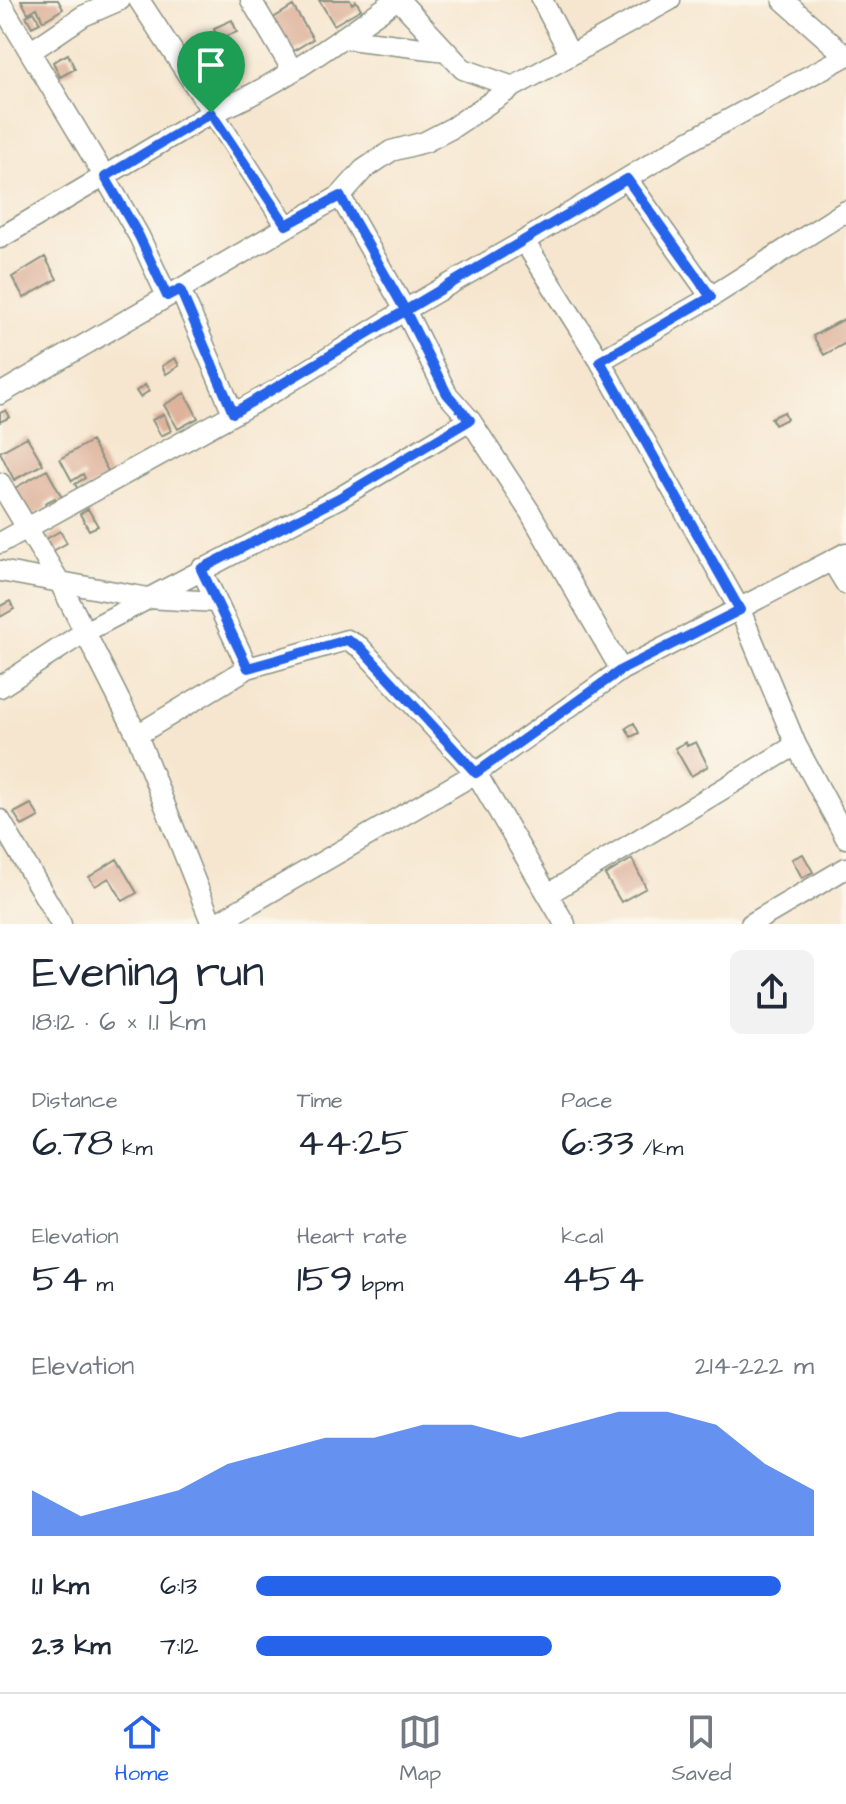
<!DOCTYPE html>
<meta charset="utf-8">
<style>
body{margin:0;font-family:"Architects Daughter",sans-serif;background:#f2f2f3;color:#1f2937;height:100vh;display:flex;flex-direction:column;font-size:30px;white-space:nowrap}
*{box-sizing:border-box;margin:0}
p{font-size:26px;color:#747a83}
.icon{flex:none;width:44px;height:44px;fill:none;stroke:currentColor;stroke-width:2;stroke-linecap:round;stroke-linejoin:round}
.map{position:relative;height:924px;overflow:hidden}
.side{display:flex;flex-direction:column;background:#fff;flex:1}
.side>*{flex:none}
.pin{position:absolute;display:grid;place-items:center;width:68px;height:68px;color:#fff;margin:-82px -34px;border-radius:50% 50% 50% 0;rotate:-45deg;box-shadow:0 0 8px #0007}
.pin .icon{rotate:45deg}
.round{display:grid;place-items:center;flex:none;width:84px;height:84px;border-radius:12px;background:#f2f2f3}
.headline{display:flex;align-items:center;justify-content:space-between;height:136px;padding:0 32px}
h1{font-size:44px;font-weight:600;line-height:60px}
.stats{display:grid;grid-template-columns:repeat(3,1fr);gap:12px;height:136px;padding:8px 32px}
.stats div{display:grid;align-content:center}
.stats b{font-size:40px;font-weight:600}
.stats small{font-size:22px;font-weight:400}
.stats p{font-size:22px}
.chart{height:224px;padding:16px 32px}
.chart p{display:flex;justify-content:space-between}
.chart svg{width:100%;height:144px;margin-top:8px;fill:#2563eb;opacity:.7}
ul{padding:0 32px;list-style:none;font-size:26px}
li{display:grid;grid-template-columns:128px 96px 1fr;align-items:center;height:60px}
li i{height:20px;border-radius:10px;background:#2563eb}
.tab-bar{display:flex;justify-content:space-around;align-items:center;height:112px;border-top:2px solid #e0e1e3;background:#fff;font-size:22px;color:#747a83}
.tab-bar a{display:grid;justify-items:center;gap:4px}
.tab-bar .selected{color:#2563eb}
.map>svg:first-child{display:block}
.building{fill:#deb29b}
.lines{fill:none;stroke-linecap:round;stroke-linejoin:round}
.street-casing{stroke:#8a9282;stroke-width:23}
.street{stroke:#fff;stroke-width:20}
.route-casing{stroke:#fff;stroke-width:16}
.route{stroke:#2563eb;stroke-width:10}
</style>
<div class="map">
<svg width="846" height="924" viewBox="0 0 846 924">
<rect width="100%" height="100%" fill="#fbf7ec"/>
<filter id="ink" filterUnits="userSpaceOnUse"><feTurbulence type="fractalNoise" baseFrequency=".0125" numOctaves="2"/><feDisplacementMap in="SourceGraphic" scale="16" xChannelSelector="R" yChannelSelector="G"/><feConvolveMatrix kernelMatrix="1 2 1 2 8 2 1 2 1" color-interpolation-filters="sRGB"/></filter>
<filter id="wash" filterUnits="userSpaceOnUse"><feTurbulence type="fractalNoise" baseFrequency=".006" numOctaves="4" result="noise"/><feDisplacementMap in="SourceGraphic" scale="32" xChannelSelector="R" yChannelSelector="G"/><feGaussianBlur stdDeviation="1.8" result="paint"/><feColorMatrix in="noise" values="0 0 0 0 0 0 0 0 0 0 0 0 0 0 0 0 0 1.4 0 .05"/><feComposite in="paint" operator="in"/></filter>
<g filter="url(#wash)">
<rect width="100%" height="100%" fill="#f6e6cf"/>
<g id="blocks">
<path class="building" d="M21 0H58L63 9 43 21 37 8 28 13Z
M319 0H350L352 4 356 1 361 9 334 25Z
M293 6 313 39 290 53 270 20Z
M34 12 40 23 32 27 26 16Z
M232 20 237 32 219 39 216 37 214 28Z
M216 40 220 50 211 54 207 44Z
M68 54 75 69 60 77 53 62Z
M45 257 57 279 24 298 12 277Z
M846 318V343L824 355 813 336Z
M175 358 179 366 166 374 162 366Z
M145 385 149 391 140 397 136 391Z
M185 393 198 418 178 429 164 405Z
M6 410 10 417 0 422V413Z
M784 412 787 419 775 425 771 418Z
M164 414 171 431 161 436 152 420Z
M27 437 43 464 14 480 0 452Z
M91 441 111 476 80 493 75 484 85 478 83 474 72 481 60 459Z
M47 470 65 503 60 506 55 498 45 503 47 508 29 518 4 494Z
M88 509 98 526 89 530 80 514Z
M60 531 67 543 53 551 46 539Z
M10 601 14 609 0 617V606Z
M634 723 639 733 631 737 626 728Z
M686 742 687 746 696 742 708 766 691 776 675 748Z
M31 804 39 817 22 826 14 813Z
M803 854 813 872 802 878 792 859Z
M117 859 137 893 123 901 109 878 95 886 89 877Z
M632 859 646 888 621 902 605 875Z"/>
</g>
</g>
<g filter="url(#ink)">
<use href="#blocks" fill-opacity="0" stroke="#8a9282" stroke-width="2"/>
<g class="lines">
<defs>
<path id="street" d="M139 0 286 225
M251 0 293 71
M399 0 463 69 513 87
M542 0 570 54
M783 0 846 56
M0 2 105 177
M341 38 446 51
M30 52 83 16 120 0
M105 177 139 236 167 296
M627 179 711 297
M340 196 405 310 447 394 470 420 530 512 621 670
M0 238 211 113C279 87 337 41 396 0
M524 241 600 361 740 610 796 745 846 838
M180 289 233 413
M600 361 711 297 846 211
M0 394 340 196 363 170 391 151 425 142 452 128 513 87 670 0
M0 483 59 581 137 735 212 924
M0 543 275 391 405 310 524 241 682 145 846 56
M832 561 846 584
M201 569 248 668
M0 571 148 598 216 602
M0 687 83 633 339 498 470 420
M137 735 248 668 347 640 360 647 476 773 565 924
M0 820 61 924
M548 894 796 745
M215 924 476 773 621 670 846 553
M751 924 846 868"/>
</defs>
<use href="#street" class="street-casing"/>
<use href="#street" class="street"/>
</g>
</g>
<g class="lines" filter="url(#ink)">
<defs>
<path id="route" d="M211 113 286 225 340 196 405 310 447 394 470 420 339 498 201 569 248 668 347 640 360 647 476 773 621 670 740 610 600 361 711 297 627 179 233 413 180 289 167 296 139 236 105 177 211 113"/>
</defs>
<use href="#route" class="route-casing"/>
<use href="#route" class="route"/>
</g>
</svg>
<div class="pin" style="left:211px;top:113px;background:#1e9e55"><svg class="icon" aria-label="arrive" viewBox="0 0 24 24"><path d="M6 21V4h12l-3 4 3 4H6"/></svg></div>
</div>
<section class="side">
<div class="headline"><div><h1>Evening run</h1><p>18:12 · 6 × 1.1 km</p></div><a class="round"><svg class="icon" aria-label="share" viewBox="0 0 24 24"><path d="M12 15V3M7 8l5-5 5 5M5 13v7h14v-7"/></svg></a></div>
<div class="stats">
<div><p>Distance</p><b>6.78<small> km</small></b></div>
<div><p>Time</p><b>44:25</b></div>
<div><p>Pace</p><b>6:33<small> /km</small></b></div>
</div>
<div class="stats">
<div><p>Elevation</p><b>54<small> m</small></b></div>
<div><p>Heart rate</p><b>159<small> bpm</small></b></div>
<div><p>kcal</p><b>454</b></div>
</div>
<div class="chart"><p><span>Elevation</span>214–222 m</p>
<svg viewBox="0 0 160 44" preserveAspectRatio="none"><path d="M0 44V30L10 38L20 34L30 30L40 22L50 18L60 14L70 14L80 10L90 10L100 14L110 10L120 6L130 6L140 10L150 22L160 30V44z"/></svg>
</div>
<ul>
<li><b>1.1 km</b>6:13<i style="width:94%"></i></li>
<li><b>2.3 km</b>7:12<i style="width:53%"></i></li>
</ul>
</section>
<nav class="tab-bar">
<a class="selected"><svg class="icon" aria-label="home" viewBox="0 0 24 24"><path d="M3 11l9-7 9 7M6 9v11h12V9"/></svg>Home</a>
<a><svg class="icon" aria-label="map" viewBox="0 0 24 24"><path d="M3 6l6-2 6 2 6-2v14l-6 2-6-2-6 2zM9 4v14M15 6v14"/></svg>Map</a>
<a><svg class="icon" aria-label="saved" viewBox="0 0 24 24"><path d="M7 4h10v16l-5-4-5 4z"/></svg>Saved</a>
</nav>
